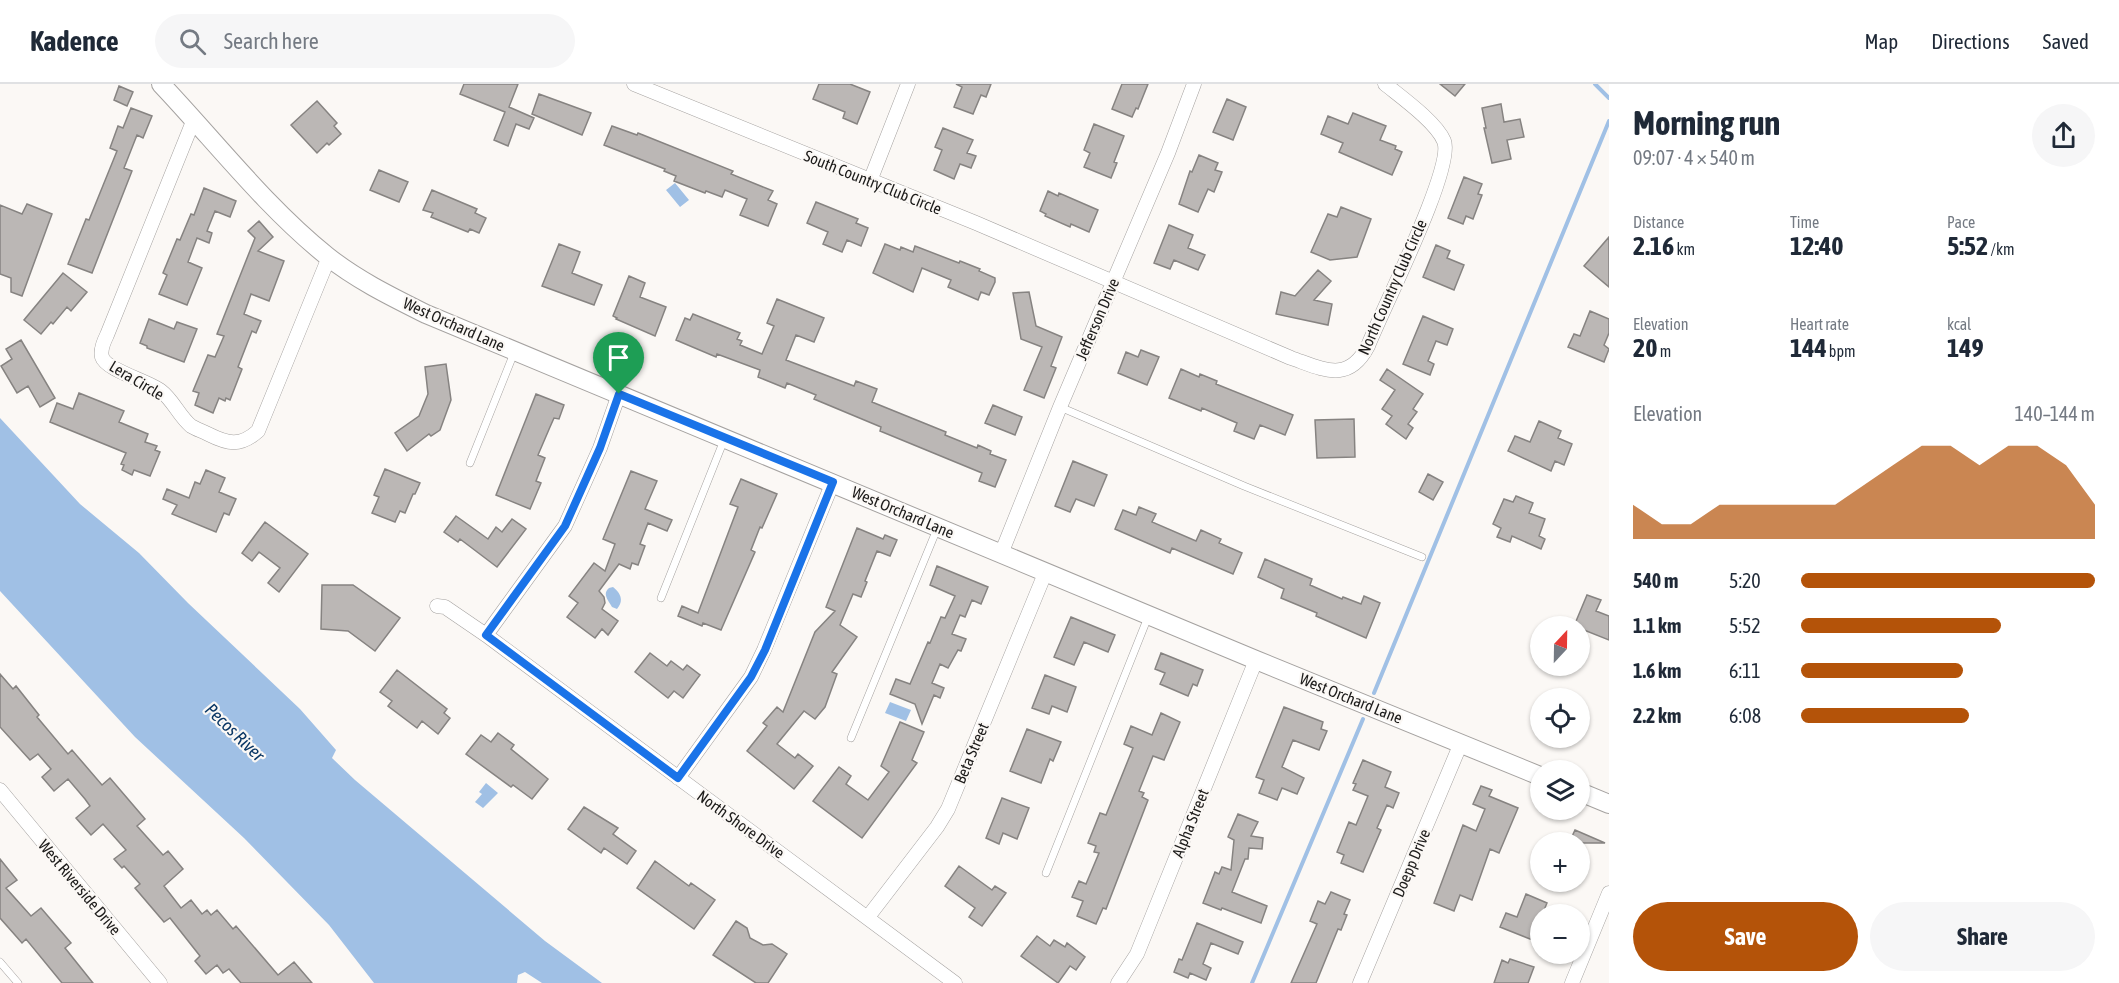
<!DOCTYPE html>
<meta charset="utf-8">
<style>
body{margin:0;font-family:"Asap Condensed",sans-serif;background:#f6f6f7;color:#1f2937;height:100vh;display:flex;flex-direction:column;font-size:22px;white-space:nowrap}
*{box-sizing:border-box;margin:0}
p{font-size:20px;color:#747a83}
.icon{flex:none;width:33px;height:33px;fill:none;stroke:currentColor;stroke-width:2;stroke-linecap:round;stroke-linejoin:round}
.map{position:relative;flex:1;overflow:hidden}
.details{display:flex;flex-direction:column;background:#fff;width:510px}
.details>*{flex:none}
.needle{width:39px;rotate:22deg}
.buttons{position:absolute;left:1530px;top:532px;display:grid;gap:12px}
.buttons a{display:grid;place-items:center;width:60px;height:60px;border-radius:50%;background:#fff;box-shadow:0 2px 4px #0004;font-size:30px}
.pin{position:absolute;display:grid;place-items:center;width:51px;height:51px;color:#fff;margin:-62px -26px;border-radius:50% 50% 50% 0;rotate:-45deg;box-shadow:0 0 6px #0007}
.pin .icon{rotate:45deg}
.round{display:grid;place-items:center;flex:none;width:63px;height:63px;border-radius:32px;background:#f6f6f7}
.summary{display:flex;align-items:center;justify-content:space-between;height:102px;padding:0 24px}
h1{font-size:33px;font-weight:700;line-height:45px}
.figures{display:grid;grid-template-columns:repeat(3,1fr);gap:9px;height:102px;padding:6px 24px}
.figures div{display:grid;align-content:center}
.figures b{font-size:26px;font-weight:700}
.figures small{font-size:16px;font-weight:400}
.figures p{font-size:16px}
.chart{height:168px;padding:12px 24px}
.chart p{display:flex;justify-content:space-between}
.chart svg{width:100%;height:108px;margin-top:6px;fill:#b45309;opacity:.7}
.cta{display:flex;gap:12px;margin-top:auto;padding:12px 24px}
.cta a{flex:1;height:69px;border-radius:36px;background:#b45309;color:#fff;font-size:24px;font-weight:700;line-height:69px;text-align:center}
.cta a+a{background:#f6f6f7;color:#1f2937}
ul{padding:0 24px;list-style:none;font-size:20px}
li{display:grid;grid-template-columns:96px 72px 1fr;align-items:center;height:45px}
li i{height:15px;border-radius:8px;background:#b45309}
header{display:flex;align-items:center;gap:36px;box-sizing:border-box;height:84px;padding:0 30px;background:#fff;border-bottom:2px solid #e0e1e3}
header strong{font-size:28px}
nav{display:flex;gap:33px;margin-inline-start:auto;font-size:21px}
.search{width:420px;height:54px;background:#f6f6f7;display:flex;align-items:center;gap:15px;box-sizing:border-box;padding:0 21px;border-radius:33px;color:#747a83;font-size:22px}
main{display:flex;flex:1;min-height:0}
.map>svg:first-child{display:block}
.water{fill:#a0c0e5}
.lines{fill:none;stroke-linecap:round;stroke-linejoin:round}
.stream{stroke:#a0c0e5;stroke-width:4}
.building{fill:#bbb7b5;stroke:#868381;stroke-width:1.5}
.service-casing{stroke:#a5a2a0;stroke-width:8}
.minor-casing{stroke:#a5a2a0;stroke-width:15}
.tertiary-casing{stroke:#a5a2a0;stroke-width:20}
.service{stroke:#fff;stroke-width:7}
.minor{stroke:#fff;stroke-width:14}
.tertiary{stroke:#fff;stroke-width:18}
.route-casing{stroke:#fff;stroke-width:12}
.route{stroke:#1a73e8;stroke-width:8}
.labels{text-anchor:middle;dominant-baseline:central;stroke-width:4.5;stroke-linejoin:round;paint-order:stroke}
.street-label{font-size:16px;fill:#1c1b1a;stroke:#fbf8f5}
.water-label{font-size:18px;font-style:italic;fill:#0a3765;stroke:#fbf8f5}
</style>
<header>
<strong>Kadence</strong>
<div class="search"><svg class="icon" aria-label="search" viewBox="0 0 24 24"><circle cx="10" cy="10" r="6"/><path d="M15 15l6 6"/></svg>Search here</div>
<nav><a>Map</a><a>Directions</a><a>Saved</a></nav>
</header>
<main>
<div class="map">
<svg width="1609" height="899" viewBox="0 0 1609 899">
<rect width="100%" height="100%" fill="#fbf8f5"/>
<path class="water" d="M675 99 689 116 680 123 666 106Z
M0 334 80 420 139 469 188 519 300 625 336 666 332 674 355 696 545 857 602 899H542L525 888 518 891 517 899H374L329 841 244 754 135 653 0 507Z
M613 503C621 509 624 517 617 525L612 523C608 516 602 510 609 504Z
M890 618 911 626 906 637 885 629Z
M486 699 498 709 483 724 475 718 482 710 479 708Z"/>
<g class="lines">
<path class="stream" d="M1595 0 1609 14
M1374 609 1609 37
M1252 899 1363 635"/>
</g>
<path class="building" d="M464 0H518L509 23 534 34 529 45 516 40 508 62 494 56 505 28 460 10Z
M819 0H850L870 8 857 40 843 34 845 28 813 15Z
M956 0H991L986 13 981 11 973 30 954 23 962 3Z
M1122 0H1148L1138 25 1136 24 1132 33 1112 25Z
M1440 0H1465L1455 12Z
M119 2 133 8 127 22 114 16Z
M539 10 591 29 582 51 532 30Z
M1227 15 1246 23 1233 56 1213 48Z
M317 17 337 39 334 42 341 50 329 61 327 59 317 69 291 41Z
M1501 20 1504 38 1520 35 1524 53 1507 56 1511 75 1492 79 1484 44H1486L1482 24Z
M131 24 152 32 143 54 137 51 124 84 132 87 92 189 68 180 86 135 89 136 117 67 110 64 118 42 123 44Z
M1353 29 1386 42 1380 56 1396 62 1395 65 1402 68 1392 91 1339 68 1343 59 1321 50 1328 32 1348 40Z
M1094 40 1124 52 1114 78 1117 79 1111 94 1084 83 1090 69 1084 66Z
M612 42 637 51 638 49 733 87 731 90 773 107 768 116 777 120 768 142 740 131 747 115 725 106 722 113 706 107 705 109 674 97 676 92 664 87 665 85 604 61Z
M943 44 973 56 967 69 976 72 971 84 960 80 954 95 934 86 942 66 935 63Z
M1199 71 1218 79 1215 86 1222 88 1214 108 1208 105 1198 128 1179 120 1190 87 1192 88Z
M379 86 408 98 399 118 370 106Z
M1464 93 1482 100 1478 110 1482 111 1473 135 1466 132 1463 140 1448 134Z
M204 104 236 117 230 133 215 127 207 147 212 149 209 159 197 154 188 178 202 184 187 221 159 210 167 191 163 189 177 155 180 156 191 130 194 131Z
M432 106 477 125 475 129 486 134 479 149 470 145 468 148 431 133 433 129 423 126Z
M1048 107 1058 112 1059 109 1098 126 1089 148 1071 140 1070 143 1045 132 1046 130 1040 127Z
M816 118 858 135 856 139 868 144 861 162 847 156 842 168 823 160 828 148 807 139Z
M27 120 52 130 22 212 11 208V194L0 190V121L22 130Z
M1341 123 1371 135 1357 173 1330 176 1311 168 1328 130 1337 133Z
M259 137 273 153 258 167 284 177 269 217 251 210 244 230 261 237 256 249 252 247 238 283 242 285 230 316 226 314 225 317 219 314 213 329 195 321 199 309 193 307 208 271 215 273 224 252 217 250 255 154 248 147Z
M1169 141 1193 151 1188 164 1205 171 1198 186 1174 176 1170 185 1154 179Z
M1609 153V203L1584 182Z
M559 160 580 168 572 189 602 201 594 221 542 202Z
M885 160 900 166 901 163 913 168 915 162 959 179 960 177 980 185 979 187 995 194V198L989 211 981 208 978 216 948 203 951 196 922 184 913 208 873 189Z
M1436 161 1450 167 1447 174 1464 181 1454 206 1423 193Z
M1318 186 1331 197 1314 216 1332 220 1328 241 1276 230 1281 208 1295 212Z
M63 189 87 208 71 227 67 223 53 240 51 238 41 250 24 236Z
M629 192 645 199 640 213 666 223 655 252 616 235 617 234 613 232Z
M1029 208 1036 242 1062 253 1051 282 1056 284 1044 314 1024 306 1042 263 1021 255 1013 209Z
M777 215 824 234 814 258 796 251 786 276 854 302 856 297 877 305 872 318 946 348 945 351 977 364 978 361 991 367 990 370 1006 376 995 403 979 397 982 389 880 347 881 343 814 315 816 311 787 299 785 304 758 293 760 286 717 270 716 273 676 256 685 234 690 236 693 230 740 249 737 255 742 257 740 261 762 270 774 242 767 239Z
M1590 227 1609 235V249L1604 261 1609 265 1604 278 1568 263 1574 250 1580 252Z
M1423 232 1453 245 1447 261 1436 257 1428 277 1434 280 1430 291 1403 280Z
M149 235 174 245 177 238 197 245 184 278 147 264V262L140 259Z
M21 256 55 314 40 323 28 302 17 309 1 282 12 275 6 265Z
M1141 266 1159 273 1147 301 1118 289 1126 268 1138 273Z
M446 280 451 316 440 346 431 352 429 350 407 367 395 349 419 332 428 310 425 283Z
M1181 285 1199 293 1200 290 1217 297 1216 300 1293 331 1285 351 1260 341 1254 355 1234 347 1237 339 1202 324 1201 327 1169 314Z
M1387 285 1423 310 1413 325 1417 328 1408 340 1413 344 1406 355 1386 340 1392 332 1382 325 1395 306 1380 296Z
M79 309 124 327 119 338 148 350 145 358 157 362 155 366 160 368 150 392 134 386 132 391 122 386 124 381 121 380 126 369 50 338 57 319 73 325Z
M536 310 564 321 559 335 554 334 550 343 538 371 545 374 536 397 541 399 530 425 496 411Z
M993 321 1022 333 1015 351 985 339Z
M1354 335 1355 373 1317 374 1315 336Z
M1539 337 1561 347 1558 354 1572 360 1564 381 1555 377 1551 387 1508 367 1515 352 1530 358Z
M1073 377 1107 391 1094 422 1076 415 1070 428 1055 422Z
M385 385 420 399 415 410H413L405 429 400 427 395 438 372 429 379 413 374 411Z
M206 386 225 394 219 408 236 415 229 431 224 429 216 448 172 430 177 421 163 415 167 405 189 414 195 398 200 400Z
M631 387 657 397 645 425 672 436 667 447 648 439 640 460 645 462 638 481 632 479 630 485 619 480 599 507 604 513 605 519 602 525 618 537 608 551 602 545 595 554 567 533 578 519 569 512 594 479 605 487 615 460 603 455Z
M1428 390 1443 398 1433 416 1419 408Z
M741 395 777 410 762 444 760 443 751 466 755 468 721 546 703 539 702 542 678 532 682 522 698 529 738 423 730 420Z
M1516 412 1533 419 1529 429 1545 435 1539 452 1545 455 1541 465 1512 452 1510 458 1497 453 1501 444 1493 440 1504 415 1513 418Z
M1139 423 1156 430 1152 438 1196 457 1201 446 1221 455 1219 459 1242 469 1233 490 1172 464 1170 469 1115 445 1123 426 1136 431Z
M456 432 488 455 496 443 502 448 512 435 526 445 497 483 460 455 458 458 444 448Z
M265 438 308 470 279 508 268 499 280 484 259 468 252 477 242 469Z
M857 444 883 455 885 451 897 456 890 472 877 467 865 497 867 498 861 513 853 510 840 541 857 553 832 588 837 590 825 623 815 635 804 627 777 660 795 674 798 670 813 682 794 705 747 667 767 642 763 639 777 623 783 628 815 548 835 527 826 523Z
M1265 475 1312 495 1310 501 1342 515 1343 513 1361 520 1364 512 1380 519 1366 554 1316 532 1317 529 1281 514 1284 505 1258 493Z
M937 482 988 503 981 520 972 516 965 533 960 531 952 550 966 555 961 567 958 566 948 584 940 580 932 599 944 604 940 614 934 611 922 640 915 620 890 610 896 595 910 600 928 558 930 559 941 533 945 534 955 512 930 501Z
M322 501H353L400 534 375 567 348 547 321 545Z
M1587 511 1601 516 1596 527 1609 532V556L1574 542Z
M1071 533 1115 551 1108 568 1084 558 1074 581 1054 573Z
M650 569 667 582 671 577 683 586 687 581 700 591 683 614 674 607 668 614 635 588Z
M1161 569 1203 586 1197 602 1193 600 1188 612 1160 600 1165 589 1155 585Z
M397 586 447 625 444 629 450 634 438 650 422 637 417 644 388 622 392 617 380 608Z
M0 590 13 605 16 602 39 631 37 633 68 670 72 666 102 701 110 694 145 735 137 742 163 771 168 767 183 785 164 802 181 824 191 816 202 830 207 826 211 831 217 826 233 845 236 842 278 891 294 878 312 899H241L229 885 223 889 217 881 206 890 195 877 200 872 170 834 164 838 135 804 140 800 124 782 122 784 114 775 126 766 103 740 91 751 76 734 90 722 85 715 68 695 54 707 42 693 51 685 38 670 30 676 0 643Z
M1045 591 1076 603 1067 628 1052 622 1049 630 1032 624Z
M1284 623 1323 638 1321 645 1327 647 1319 666 1293 656 1282 683 1304 694 1297 710 1282 704 1277 716 1259 709 1264 696 1256 693Z
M1161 629 1180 638 1164 676 1153 672 1139 707 1144 709 1142 713 1148 716 1106 825 1103 824 1096 840 1077 832 1083 817 1072 813 1079 797 1086 800 1099 769 1094 768 1096 762 1088 759 1100 729 1106 731 1133 664 1124 660 1131 642 1152 651Z
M900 638 924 648 912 676 917 679 862 754 813 717 839 683 851 692 846 700 868 716 889 688 881 682Z
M1027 645 1061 658 1053 677 1050 675 1041 699 1010 687Z
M498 649 514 661 511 665 548 695 532 715 513 701 511 703 466 670 481 651 491 658Z
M1363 676 1391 688 1385 703 1399 709 1393 724 1387 721 1377 744 1381 746 1363 788 1341 779 1344 771 1337 768 1349 738 1356 741 1368 712 1353 706 1356 700 1353 699Z
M1481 702 1492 706 1489 712 1518 724 1499 769 1490 765 1472 816 1460 811 1454 827 1434 819 1463 741 1476 747 1485 725 1473 720Z
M1002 714 1029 724 1017 755 1003 749 999 760 986 754Z
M584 723 618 744 613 750 636 767 627 780 604 764 601 769 568 745Z
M1238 730 1258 738 1251 752 1263 754 1262 765 1249 764 1248 775H1245L1232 808 1267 822 1261 839 1222 824 1221 826 1203 819 1215 788 1219 790 1222 783 1231 786 1234 756 1228 753Z
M1575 746 1605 759H1569Z
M0 775 17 796 6 804 31 832 41 824 71 859 65 864 93 899H62L26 855 22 859 0 834Z
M655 777 689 802 691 799 715 816 694 845 637 804Z
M959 782 992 806 995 802 1006 809 982 842 969 833 975 824 945 802Z
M1331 808 1350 816 1344 830 1347 831 1341 846 1338 845 1316 899H1291L1317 840 1310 837 1318 817 1325 820Z
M1526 810 1547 819 1542 831H1540V859L1500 843 1506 829 1517 833Z
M736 837 747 844 750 854 763 861 772 860 787 870 768 899H756L713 871Z
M1197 839 1243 858 1238 870 1211 859 1203 880 1211 884 1206 896 1190 889 1188 894 1174 888 1179 875 1182 876Z
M1037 852 1050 862 1054 856 1065 863 1067 859 1085 873 1076 886 1070 882 1058 899 1021 872Z
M1510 875 1534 883 1528 899H1494L1502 876 1508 879Z"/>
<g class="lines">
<defs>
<path id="service" d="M1060 323 1244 402 1422 473
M470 379 514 269
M661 514 724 356
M851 654 937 445
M1046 789 1148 533
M0 878 18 899"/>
<path id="minor" d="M634 0 976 139 1291 274C1323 285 1348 300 1368 262 1381 228 1455 83 1444 57 1436 38 1401 13 1385 0
M194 35 107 251C104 257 100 266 102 273 106 286 148 297 161 307 173 316 179 332 191 342 196 345 202 347 208 350 228 360 240 363 258 347L329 173
M870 97 908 0
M1001 470 1060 323 1168 69 1194 0
M437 522 445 523 486 551 955 899
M486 551 565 442 600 364 619 310
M678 694 751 593 764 566 833 398
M0 706 160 899
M868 833 937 743 948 725 1046 487
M1118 899 1137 870 1256 576
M1360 899 1461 659
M1572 899 1609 809"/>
<path id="tertiary" d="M161 0C215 57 265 122 327 172 357 196 392 213 426 230L1256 576 1540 692
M1580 708 1609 720"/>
</defs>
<use href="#service" class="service-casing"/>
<use href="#minor" class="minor-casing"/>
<use href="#tertiary" class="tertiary-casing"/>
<use href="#service" class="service"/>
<use href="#minor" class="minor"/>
<use href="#tertiary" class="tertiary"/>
</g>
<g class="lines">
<defs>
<path id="route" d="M619 310 833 398 765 566 751 593 678 694 486 551 565 442 600 364Z"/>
</defs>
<use href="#route" class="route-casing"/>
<use href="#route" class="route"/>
</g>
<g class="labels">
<g class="street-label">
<text transform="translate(873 98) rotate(22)">South Country Club Circle</text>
<text transform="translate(1392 203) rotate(-66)">North Country Club Circle</text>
<text transform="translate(1097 235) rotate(-67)">Jefferson Drive</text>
<text transform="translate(454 240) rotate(24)">West Orchard Lane</text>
<text transform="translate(137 296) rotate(31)">Lera Circle</text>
<text transform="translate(903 428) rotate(23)">West Orchard Lane</text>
<text transform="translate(1351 614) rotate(22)">West Orchard Lane</text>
<text transform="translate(971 669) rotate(-67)">Beta Street</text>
<text transform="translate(1190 739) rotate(-68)">Alpha Street</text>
<text transform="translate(741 740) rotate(36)">North Shore Drive</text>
<text transform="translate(1411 779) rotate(-67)">Doepp Drive</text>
<text transform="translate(80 803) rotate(50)">West Riverside Drive</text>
</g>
<g class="water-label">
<text transform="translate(235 648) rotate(44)">Pecos River</text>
</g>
</g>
</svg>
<div class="buttons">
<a><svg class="needle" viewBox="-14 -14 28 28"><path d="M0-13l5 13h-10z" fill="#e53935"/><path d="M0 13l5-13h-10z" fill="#747a83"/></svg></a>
<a><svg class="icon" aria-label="locate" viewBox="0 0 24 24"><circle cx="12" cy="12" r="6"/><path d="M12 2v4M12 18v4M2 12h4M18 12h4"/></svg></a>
<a><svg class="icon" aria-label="layers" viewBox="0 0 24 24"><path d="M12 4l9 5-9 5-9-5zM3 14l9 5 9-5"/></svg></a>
<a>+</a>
<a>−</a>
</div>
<div class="pin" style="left:619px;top:310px;background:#1e9e55"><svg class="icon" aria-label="arrive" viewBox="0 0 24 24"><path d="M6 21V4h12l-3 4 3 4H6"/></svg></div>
</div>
<section class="details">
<div class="summary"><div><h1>Morning run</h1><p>09:07 · 4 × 540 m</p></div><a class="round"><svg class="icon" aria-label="share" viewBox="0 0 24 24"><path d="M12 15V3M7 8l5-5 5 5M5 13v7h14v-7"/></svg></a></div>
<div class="figures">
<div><p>Distance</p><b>2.16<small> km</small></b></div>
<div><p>Time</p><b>12:40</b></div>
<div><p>Pace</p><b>5:52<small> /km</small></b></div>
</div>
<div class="figures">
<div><p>Elevation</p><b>20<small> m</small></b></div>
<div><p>Heart rate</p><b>144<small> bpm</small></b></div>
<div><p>kcal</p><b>149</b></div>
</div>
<div class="chart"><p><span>Elevation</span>140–144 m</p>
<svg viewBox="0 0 160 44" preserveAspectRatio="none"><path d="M0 44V30L10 38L20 38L30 30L40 30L50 30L60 30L70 30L80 22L90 14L100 6L110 6L120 14L130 6L140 6L150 14L160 30V44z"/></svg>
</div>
<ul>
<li><b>540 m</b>5:20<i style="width:100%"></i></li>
<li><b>1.1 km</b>5:52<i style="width:68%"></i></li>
<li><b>1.6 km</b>6:11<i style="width:55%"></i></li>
<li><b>2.2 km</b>6:08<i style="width:57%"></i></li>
</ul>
<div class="cta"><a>Save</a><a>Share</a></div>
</section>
</main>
